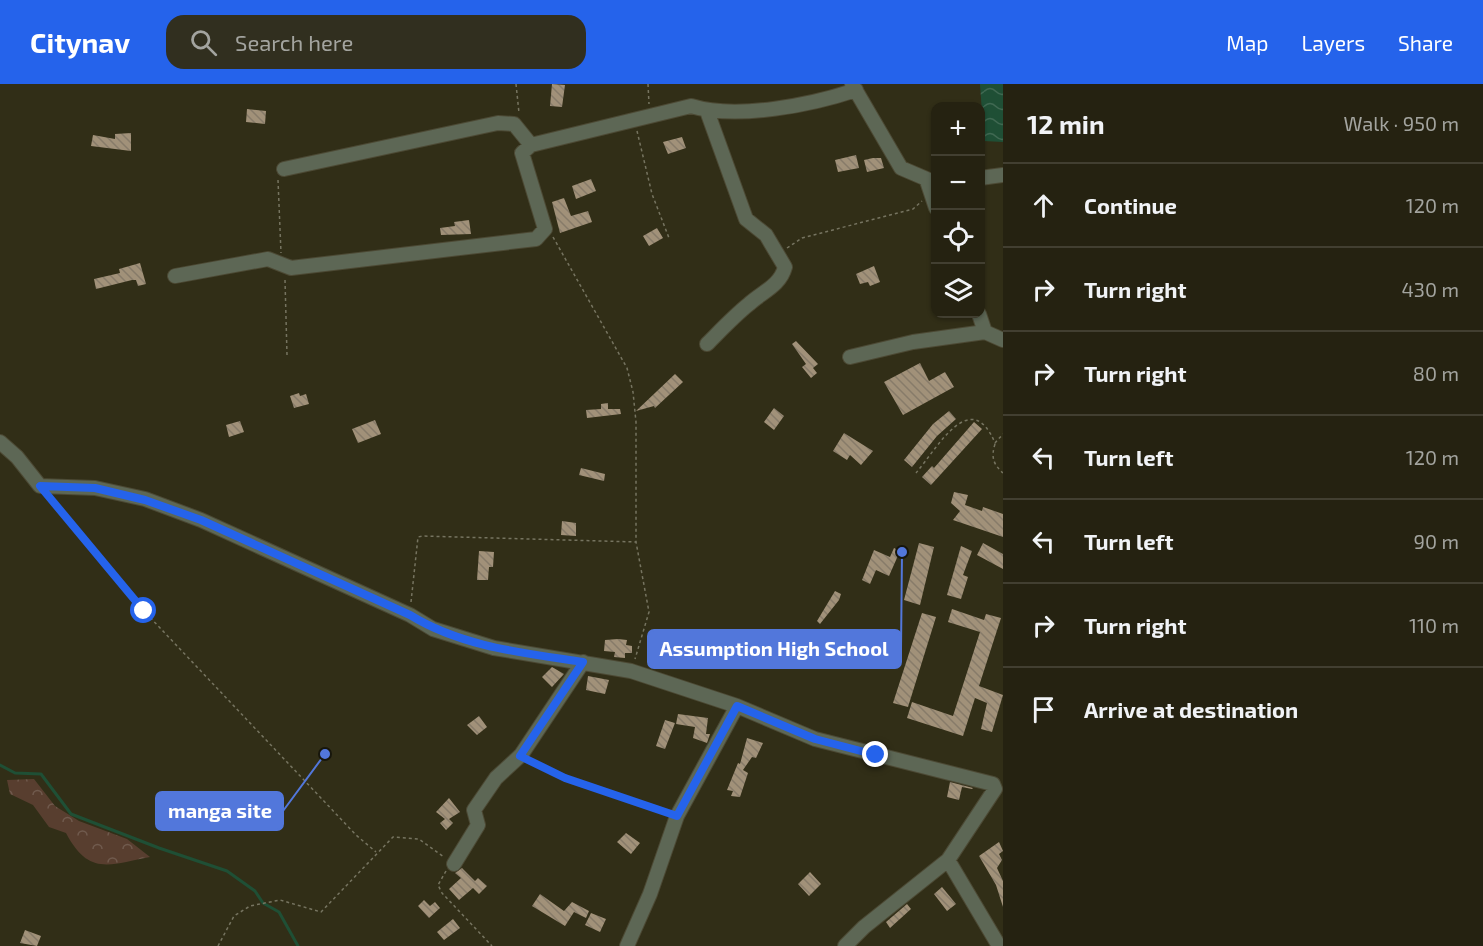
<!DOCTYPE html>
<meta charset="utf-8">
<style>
:root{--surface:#252211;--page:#312f1f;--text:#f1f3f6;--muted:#a3a49f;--line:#423f31;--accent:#2563eb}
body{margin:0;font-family:"Exo 2",sans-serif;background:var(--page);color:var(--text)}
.controls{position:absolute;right:18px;top:18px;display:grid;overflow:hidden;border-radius:12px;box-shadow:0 2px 4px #0004}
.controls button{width:54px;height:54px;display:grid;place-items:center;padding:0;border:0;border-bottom:2px solid var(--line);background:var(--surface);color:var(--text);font:30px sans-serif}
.stop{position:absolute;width:18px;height:18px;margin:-14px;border:4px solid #2563eb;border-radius:50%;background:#fff}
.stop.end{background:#2563eb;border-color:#fff;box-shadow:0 2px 6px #0008}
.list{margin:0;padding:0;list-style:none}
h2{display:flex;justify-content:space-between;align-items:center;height:78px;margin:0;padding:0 24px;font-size:26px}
h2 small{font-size:20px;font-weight:400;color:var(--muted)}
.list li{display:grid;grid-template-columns:39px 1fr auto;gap:18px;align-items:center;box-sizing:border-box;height:84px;padding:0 24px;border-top:2px solid var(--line)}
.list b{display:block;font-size:22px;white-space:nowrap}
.list em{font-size:20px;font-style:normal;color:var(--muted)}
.icon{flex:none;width:33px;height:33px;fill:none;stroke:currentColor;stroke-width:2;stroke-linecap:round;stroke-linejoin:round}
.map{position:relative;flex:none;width:1003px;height:862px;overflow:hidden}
header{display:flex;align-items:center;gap:36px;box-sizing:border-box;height:84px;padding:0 30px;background:var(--accent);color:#fff}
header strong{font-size:28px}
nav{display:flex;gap:33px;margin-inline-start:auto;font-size:21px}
.search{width:420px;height:54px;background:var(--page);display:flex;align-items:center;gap:15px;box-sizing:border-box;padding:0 21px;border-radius:18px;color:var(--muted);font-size:22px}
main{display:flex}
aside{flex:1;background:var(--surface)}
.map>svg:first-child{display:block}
.forest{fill:url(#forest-crowns)}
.water{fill:url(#water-waves)}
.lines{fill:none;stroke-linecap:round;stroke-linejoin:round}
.stream{stroke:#1f4f35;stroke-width:3}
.building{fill:url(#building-back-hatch)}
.minor-casing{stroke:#4c4934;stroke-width:16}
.path{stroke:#767460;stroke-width:1.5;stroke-dasharray:3 3;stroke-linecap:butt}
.minor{stroke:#5d6755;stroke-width:14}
.route{stroke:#2563eb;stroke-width:8}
.leader{fill:none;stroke:#5277db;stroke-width:2}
.callout-dot{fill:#5277db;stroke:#17160c;stroke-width:2}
.callout{fill:#5277db;stroke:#5277db;stroke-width:2}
.callout-label{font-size:20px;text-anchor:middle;font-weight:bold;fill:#fff}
</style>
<header>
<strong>Citynav</strong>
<div class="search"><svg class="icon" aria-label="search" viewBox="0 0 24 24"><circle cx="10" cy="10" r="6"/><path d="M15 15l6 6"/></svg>Search here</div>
<nav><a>Map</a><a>Layers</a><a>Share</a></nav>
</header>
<main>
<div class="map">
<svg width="1003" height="862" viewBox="0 0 1003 862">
<defs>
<pattern id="forest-crowns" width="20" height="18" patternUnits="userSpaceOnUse" patternTransform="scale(1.5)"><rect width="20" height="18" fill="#583e2f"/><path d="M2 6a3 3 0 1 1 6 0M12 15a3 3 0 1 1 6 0" fill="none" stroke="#705a4d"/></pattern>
<pattern id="water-waves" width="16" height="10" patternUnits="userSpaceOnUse" patternTransform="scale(1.5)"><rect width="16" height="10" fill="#1f4f35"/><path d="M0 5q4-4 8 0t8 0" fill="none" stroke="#406952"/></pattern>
<pattern id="building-back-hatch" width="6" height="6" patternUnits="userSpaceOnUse" patternTransform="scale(1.5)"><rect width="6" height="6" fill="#a19179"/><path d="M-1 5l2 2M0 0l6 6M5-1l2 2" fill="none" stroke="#877b69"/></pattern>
</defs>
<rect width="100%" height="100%" fill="#312e17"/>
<path class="forest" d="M34,695l21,27 24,15 48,18 23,18c-41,8 -61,19 -84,-24l-17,-6 -16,-22 -23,-11 -3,-14z"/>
<path class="water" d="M980,0h23v58l-19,-1z"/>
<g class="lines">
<path class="stream" d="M0,681l15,8 26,1 30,40 88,34 68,23 28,20 8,12 16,9 19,34"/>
</g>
<path class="building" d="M552,0l13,1 -3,22 -12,-1z
M247,25l19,2 -1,13 -19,-2z
M131,49v18l-40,-5 2,-11 22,4v-5z
M682,53l4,11 -18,6 -5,-12z
M856,71l3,13 -21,4 -3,-12z
M873,74h8l3,10 -17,4 -3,-12z
M591,95l5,12 -20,8 -4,-13z
M564,114l7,18 17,-5 4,11 -32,11 -8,-31z
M469,136l2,14 -30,1 -1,-7 15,-2 -1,-4z
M657,144l6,10 -14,8 -6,-10z
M140,179l6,21 -8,2 -2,-6h-4l-36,9 -2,-10 26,-6 -1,-4z
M874,182l6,16 -10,4 -2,-4 -8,2 -4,-10z
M796,257l22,23 -5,4 4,5 -6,5 -9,-11 4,-3 -14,-20z
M920,279l9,18 16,-9 9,15 -51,28 -19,-33z
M675,290l8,8 -28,26 -1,-2 -18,5z
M299,309l1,3 6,-2 3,10 -15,4 -4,-12z
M608,319v6h12l1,5 -34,4 -1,-8 15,-1v-5z
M774,324l10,8 -10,14 -10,-8z
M949,327l7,8 -19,17 -25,31 -8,-7 29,-36z
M375,336l6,14 -23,9 -6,-14z
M240,337l4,11 -15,5 -3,-12z
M974,338l8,7 -51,56 -9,-8 10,-11 2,2z
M844,349l29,18 -12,14 -11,-10 -3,5 -14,-9z
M581,384l24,6 -1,7 -25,-6z
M954,408l14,3 -3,10 17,6 1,-4 20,7v23l-50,-17 7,-9 -9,-8z
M562,437l14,2v13l-15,-1z
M919,459l15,4 -14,58 -16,-5z
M983,459l20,11v15l-26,-14z
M961,462l11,5 -9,24 5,2 -7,22 -14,-4z
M894,464l6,3 -11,25 -13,-6 -6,14 -8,-4 12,-30 16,7z
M479,467l15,1 -1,15h-4l-1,13h-11z
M835,507l6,3 -2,6 -19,24 -3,-3z
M952,525l32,11 2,-6 15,4 -22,68 24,9 -11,37 -11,-3 6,-26 -12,-5 -12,38 -56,-18 5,-16 41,14 27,-84 -32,-10z
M922,529l14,4 -28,90 -15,-4z
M618,555l9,1 -1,5 6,1v7h-7v5l-11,-1 1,-5 -11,-1 1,-11z
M552,583l12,7 -12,13 -10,-10z
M588,592l21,4 -4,14 -19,-4z
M678,630l30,4 -2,16h4l-3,9 -14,-5 2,-11 -19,-3z
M479,632l8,11 -10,8 -10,-10z
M665,636l10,3 -10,26 -9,-3z
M747,654l16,5 -7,15 -4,-1 -9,13 5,3 -8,24 -9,-1 2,-5 -6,-1 11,-27 2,1z
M950,698l23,6 -1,1 -10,-2 -3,13 -12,-3z
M449,714l11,14 -11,7 4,4 -7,7 -6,-7 5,-4 -9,-7z
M626,749l14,10 -9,11 -14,-12z
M999,758l4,9 -4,3 3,6 -5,8 6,13v26l-7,-22 -17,-29z
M462,784l13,13 3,-3 9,8 -8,8 -6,-6 -14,12 -10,-11 12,-11 -6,-5z
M810,788l11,12 -12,12 -11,-12z
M942,803l14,17 -9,7 -13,-17z
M540,810l24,17 8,-9 17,9 -3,7 -12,-6 -9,14 -33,-20z
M424,816l6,6 5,-4 5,6 -11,10 -11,-12z
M907,820l4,5 -21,19 -4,-6z
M591,829l15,6 -6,13 -15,-7z
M453,835l7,9 -16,12 -7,-8z
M25,846l16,6 -4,10 -17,-3z"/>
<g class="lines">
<defs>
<path id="minor" d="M852,0l49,84 35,15
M284,85l214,-46 16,1 17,21
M980,94l23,-3
M927,97l9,27
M175,192l93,-17 23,9 245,-29 9,-10 -23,-76 9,-8 160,-39c46,14 120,-1 165,-16
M979,230l6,18 18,8
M707,260c14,-14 27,-28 42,-40 13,-12 31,-18 36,-37l-19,-32 -20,-16 -39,-108
M850,273l63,-15 72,-10
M0,358l17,15 23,29 55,2 50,11 56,21 209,95 23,14 61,19 137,23 106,35 78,33 178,45 2,5 -47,71 -84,67 -19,19
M948,776l51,86
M454,780l24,-39 -4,-15 22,-32 25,-23 62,-93
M627,862l23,-52 27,-78 60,-110"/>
</defs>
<use href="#minor" class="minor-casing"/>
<path class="path" d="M516,0l3,29
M648,0l1,20
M637,47l15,63 17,44
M278,96l3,73
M553,153l74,131 6,24 3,30v120l13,70 -14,47
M787,164l15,-10 111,-29 9,-8
M285,196l2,75
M995,360c-4,13 -2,20 8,29
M916,389c22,-26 55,-87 79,-30l8,-9
M50,414l94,113 212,224 20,17
M411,518l7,-65 5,-1 213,6
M530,676l35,18 100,34
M446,787l-8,14 4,8 50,53
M218,862l16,-30 16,-10 30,-6 41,12 72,-75 26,2 25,18"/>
<use href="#minor" class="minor"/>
</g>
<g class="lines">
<path class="route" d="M144,527l-104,-125 55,2 50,12 56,20 209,95c52,32 114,38 173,47l-63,94 45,22 112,38 60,-110 78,33 61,16"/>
</g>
<path class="leader" d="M902 468L901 565M325 670L283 727"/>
<g class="callout-dot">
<circle cx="902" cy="468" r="6"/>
<circle cx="325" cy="670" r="6"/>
</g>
<g class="callout">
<rect x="648" y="546" width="253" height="38" rx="6"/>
<rect x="156" y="708" width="127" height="38" rx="6"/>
</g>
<g class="callout-label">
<text x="774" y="572">Assumption High School</text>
<text x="220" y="734">manga site</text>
</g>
</svg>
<div class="controls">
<button>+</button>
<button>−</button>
<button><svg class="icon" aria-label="locate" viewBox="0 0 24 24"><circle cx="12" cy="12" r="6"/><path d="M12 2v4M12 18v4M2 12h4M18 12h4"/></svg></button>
<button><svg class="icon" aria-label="layers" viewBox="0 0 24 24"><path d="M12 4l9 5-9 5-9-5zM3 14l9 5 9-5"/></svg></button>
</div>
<div class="stop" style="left:144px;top:527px"></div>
<div class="stop end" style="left:876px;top:671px"></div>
</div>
<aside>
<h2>12 min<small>Walk · 950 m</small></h2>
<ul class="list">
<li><svg class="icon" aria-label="ahead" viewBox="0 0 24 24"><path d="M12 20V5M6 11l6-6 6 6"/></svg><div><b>Continue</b></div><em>120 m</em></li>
<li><svg class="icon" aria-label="right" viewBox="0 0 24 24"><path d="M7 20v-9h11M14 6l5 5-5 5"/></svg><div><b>Turn right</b></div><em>430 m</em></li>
<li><svg class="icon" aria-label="right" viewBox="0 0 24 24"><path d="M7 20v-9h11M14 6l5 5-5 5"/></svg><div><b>Turn right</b></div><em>80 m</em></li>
<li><svg class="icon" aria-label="left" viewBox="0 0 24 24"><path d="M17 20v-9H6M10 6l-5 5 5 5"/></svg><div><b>Turn left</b></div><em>120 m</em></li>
<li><svg class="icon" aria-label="left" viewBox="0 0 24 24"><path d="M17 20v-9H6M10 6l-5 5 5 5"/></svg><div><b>Turn left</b></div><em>90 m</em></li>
<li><svg class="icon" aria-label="right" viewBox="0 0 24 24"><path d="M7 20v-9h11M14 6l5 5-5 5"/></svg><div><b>Turn right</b></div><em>110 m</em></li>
<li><svg class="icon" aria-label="arrive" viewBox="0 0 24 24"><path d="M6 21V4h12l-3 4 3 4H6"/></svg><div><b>Arrive at destination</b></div></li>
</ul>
</aside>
</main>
